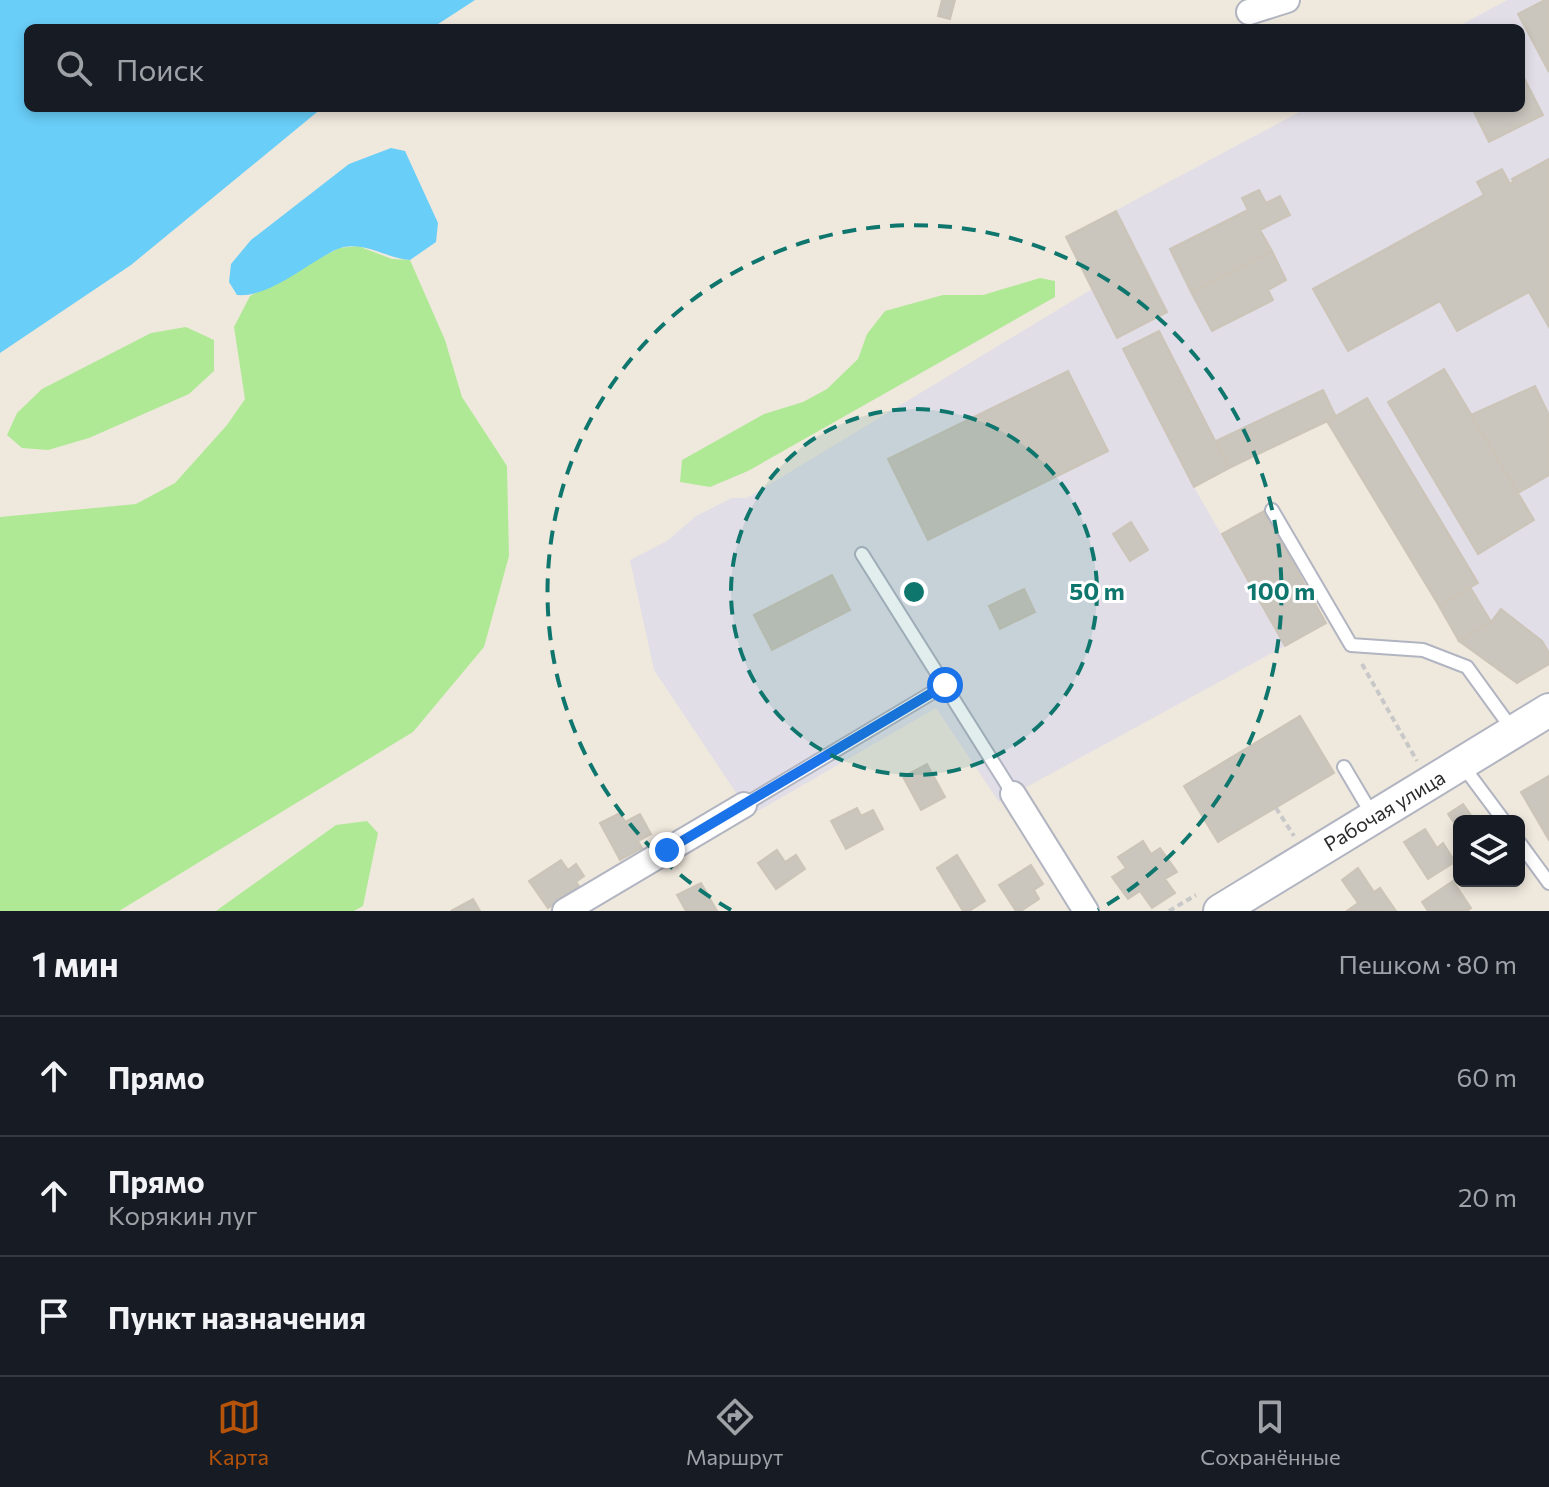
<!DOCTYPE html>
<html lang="ru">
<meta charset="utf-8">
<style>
:root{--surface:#171b24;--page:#242831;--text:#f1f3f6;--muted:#9ea1a6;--line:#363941;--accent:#b45309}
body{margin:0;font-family:Commissioner,sans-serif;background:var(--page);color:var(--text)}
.controls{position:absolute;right:24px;bottom:24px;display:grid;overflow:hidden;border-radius:12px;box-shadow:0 4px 12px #0003}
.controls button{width:72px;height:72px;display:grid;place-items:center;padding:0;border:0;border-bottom:2px solid var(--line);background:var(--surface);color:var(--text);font:40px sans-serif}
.stop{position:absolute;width:24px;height:24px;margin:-18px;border:6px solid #1a73e8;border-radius:50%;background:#fff}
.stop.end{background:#1a73e8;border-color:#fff;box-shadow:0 2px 8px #0008}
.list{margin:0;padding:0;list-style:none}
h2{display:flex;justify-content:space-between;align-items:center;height:104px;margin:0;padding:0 32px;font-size:34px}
h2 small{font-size:26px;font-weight:400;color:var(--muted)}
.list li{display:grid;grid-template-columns:52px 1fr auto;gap:24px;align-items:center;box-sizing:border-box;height:120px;padding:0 32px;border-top:2px solid var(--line)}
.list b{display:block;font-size:30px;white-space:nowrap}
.list p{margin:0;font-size:26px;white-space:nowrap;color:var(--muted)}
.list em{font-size:26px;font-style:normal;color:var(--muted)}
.icon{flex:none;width:44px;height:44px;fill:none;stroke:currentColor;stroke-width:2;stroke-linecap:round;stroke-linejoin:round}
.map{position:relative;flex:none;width:1549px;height:911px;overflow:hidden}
.search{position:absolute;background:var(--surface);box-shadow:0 4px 12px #0003;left:24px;right:24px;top:24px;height:88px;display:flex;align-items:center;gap:20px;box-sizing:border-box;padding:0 28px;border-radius:12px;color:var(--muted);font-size:30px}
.sheet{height:464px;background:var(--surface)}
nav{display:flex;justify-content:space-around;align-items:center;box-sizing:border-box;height:112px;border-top:2px solid var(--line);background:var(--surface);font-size:22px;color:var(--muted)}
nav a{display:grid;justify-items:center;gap:4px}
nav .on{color:var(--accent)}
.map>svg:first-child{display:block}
.industrial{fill:#e1dee7}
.green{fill:#b0e996}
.water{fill:#69cef8}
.building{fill:#cac5bd;stroke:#cbc4b7;stroke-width:2}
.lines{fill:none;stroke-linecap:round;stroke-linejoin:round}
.lane-casing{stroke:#b1b4c1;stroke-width:16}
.street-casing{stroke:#b1b4c1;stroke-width:28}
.secondary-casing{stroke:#b1b4c1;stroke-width:36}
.path{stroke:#c8c8c8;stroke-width:4;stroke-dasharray:6 4;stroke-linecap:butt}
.lane{stroke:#fff;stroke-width:12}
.street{stroke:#fff;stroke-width:24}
.secondary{stroke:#fff;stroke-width:32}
.route{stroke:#1a73e8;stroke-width:10}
.ring{fill:none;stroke:#0f766e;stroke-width:4;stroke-dasharray:14 10}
.labels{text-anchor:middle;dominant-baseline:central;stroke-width:6;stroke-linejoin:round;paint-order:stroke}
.street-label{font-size:20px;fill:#2c2c2c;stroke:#fff}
.centre{fill:#0f766e;stroke:#fff;stroke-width:4}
.ring-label{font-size:24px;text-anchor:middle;font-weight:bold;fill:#0f766e;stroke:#fff;stroke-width:6;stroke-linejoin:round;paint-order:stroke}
</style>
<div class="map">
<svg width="1549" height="911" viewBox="0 0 1549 911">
<rect width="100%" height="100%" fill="#efe8dd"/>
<path class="industrial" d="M1507,0h42v664l-32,19 -58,-42 -132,-220 -133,66 91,159 -286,156 -63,-94 -185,107 -97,-145 -24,-110 37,-19 29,-25 36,-18h15l345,-209 -26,-52 241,-129h214v-80h-66z"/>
<path class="green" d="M358,246l34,13 18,1 35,80 17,57 45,69 2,90 -25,91 -71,85 -294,179h-119v-394l136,-13 39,-21 52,-58 18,-26 -11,-72 16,-31 89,-48z
M1040,278l15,3v16l-307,174 -38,16 -30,-5 2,-22 82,-46 39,-12 24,-13 31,-30 9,-25 18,-23 58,-16h40z
M186,327l28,13v31l-25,23 -100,44 -41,12 -26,-2 -15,-13 10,-22 25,-24 109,-56z
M367,821l11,12 -15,73 -9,5h-138l120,-86z"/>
<path class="water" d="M0,0h475l-43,28h-404v80h294l-191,157 -131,88z
M391,148l14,3 33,72 -2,19 -26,18c-24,-2 -42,-17 -66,-13 -10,2 -19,9 -28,14 -23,14 -52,36 -79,34l-8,-13 2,-18 20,-24 98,-76z"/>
<path class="building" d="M942,0h13l-5,19 -12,-3z
M1545,0h4v72l-31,-58z
M1521,72l22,43 -54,27 -17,-34h49z
M1549,159v168l-20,-35 -72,39 -17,-30 -92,50 -35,-62 171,-94 -7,-13 25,-13 8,15 3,-2 -1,-3z
M1259,190l7,13 14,-7 10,19 -30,15 12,21 -81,41 -21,-43 78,-39 -6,-12z
M1116,211l51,101 -50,26 -51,-101z
M1272,251l14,29 -18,10 5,10 -61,31 -21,-39z
M1159,331l70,137 -35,19 -71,-138z
M1444,369l90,151 -56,34 -90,-152z
M1068,371l40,80 -180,89 -40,-81z
M1535,386l14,29v60l-31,18 -47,-78z
M1323,390l13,27 -107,51 -13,-27z
M1367,398l111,185 -39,23 -112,-185z
M1264,511l62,112 -41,23 -63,-112z
M1131,522l17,28 -18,11 -17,-27z
M832,575l18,35 -78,40 -18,-35z
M1470,587l21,35 -32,19 -20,-35z
M1024,589l11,23 -35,17 -11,-23z
M1501,609l41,32 7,12v11l-32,19 -58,-42 32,-19z
M1300,716l34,57 -116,69 -34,-56z
M927,764l18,33 -24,13 -18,-33z
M1549,776v64l-28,-48z
M1463,804l12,17h-16v9l-11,-16z
M857,808l4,8 12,-6 10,19 -37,20 -15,-28z
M620,813l5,9 15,-8 11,20 -13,7 4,7 -22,12 -20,-37z
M1425,829l12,19 6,-5 12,19 -27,17 -24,-37z
M1143,841l8,13 9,-6 17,24 -12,7 10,14 -23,15 -12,-17 -12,8 -16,-22 14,-9 -8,-11z
M777,850l8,12 11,-7 9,14 -29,20 -18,-26z
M957,855l28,46 -16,10h-6l-26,-43z
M561,860l7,10 8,-6 8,12 -8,6 3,4 -31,22 -19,-27z
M1031,865l12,19 -9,6 5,9 -18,12h-5l-17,-26z
M1358,868l16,24 6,-4 16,23h-49l11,-8 -16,-23z
M1453,881l18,27 -4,3h-39l-6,-9z
M701,883l16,28h-31l-9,-16z
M473,899l7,12h-29z"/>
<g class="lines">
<defs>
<path id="lane" d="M1272,510l79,135 72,5 44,17 45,62
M862,554l151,240
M1463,766l41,55
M1344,767l29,49
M744,805l201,-120
M1519,842l30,41"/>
<path id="street" d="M1249,12l38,-12
M1013,794l73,117
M565,911l179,-106"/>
<path id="secondary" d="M1220,911l329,-201"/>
</defs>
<use href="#lane" class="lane-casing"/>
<use href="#street" class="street-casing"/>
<use href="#secondary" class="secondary-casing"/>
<path class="path" d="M1362,664l55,97
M1276,808l18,28
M1169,911l27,-16"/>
<use href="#lane" class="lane"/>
<use href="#street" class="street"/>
<use href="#secondary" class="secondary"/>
</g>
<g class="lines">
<path class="route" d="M667,850l278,-165"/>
</g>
<circle cx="914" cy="592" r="183" fill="#0f766e" fill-opacity=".12"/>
<g class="ring">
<circle cx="914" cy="592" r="183"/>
<path d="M731 910A367 367 0 1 1 1098 910"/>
</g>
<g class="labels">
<g class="street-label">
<text transform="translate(1384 810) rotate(-31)">Рабочая улица</text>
</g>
</g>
<circle cx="914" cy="592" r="12" class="centre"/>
<g class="ring-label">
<text x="1097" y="600">50 m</text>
<text x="1281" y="600">100 m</text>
</g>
</svg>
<div class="controls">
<button><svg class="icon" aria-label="layers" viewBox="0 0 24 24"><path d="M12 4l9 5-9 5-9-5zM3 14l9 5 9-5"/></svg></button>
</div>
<div class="stop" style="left:945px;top:685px"></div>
<div class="stop end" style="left:667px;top:850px"></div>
<div class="search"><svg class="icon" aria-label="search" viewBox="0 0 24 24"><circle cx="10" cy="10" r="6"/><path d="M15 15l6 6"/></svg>Поиск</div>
</div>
<section class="sheet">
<h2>1 мин<small>Пешком · 80 m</small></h2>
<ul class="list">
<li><svg class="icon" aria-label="ahead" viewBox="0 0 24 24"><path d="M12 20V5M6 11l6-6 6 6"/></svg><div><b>Прямо</b></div><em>60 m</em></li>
<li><svg class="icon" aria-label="ahead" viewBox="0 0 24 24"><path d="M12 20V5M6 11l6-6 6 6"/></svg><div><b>Прямо</b><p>Корякин луг</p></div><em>20 m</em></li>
<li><svg class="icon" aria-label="arrive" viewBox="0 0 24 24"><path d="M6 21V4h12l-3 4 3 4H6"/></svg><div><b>Пункт назначения</b></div></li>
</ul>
</section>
<nav>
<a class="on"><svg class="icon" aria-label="map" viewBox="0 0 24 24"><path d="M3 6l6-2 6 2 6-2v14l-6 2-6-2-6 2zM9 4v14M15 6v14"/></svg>Карта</a>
<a><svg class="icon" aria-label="directions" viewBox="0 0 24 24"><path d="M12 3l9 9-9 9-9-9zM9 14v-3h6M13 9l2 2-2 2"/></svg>Маршрут</a>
<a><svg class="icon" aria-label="saved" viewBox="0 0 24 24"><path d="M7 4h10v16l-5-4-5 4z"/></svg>Сохранённые</a>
</nav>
